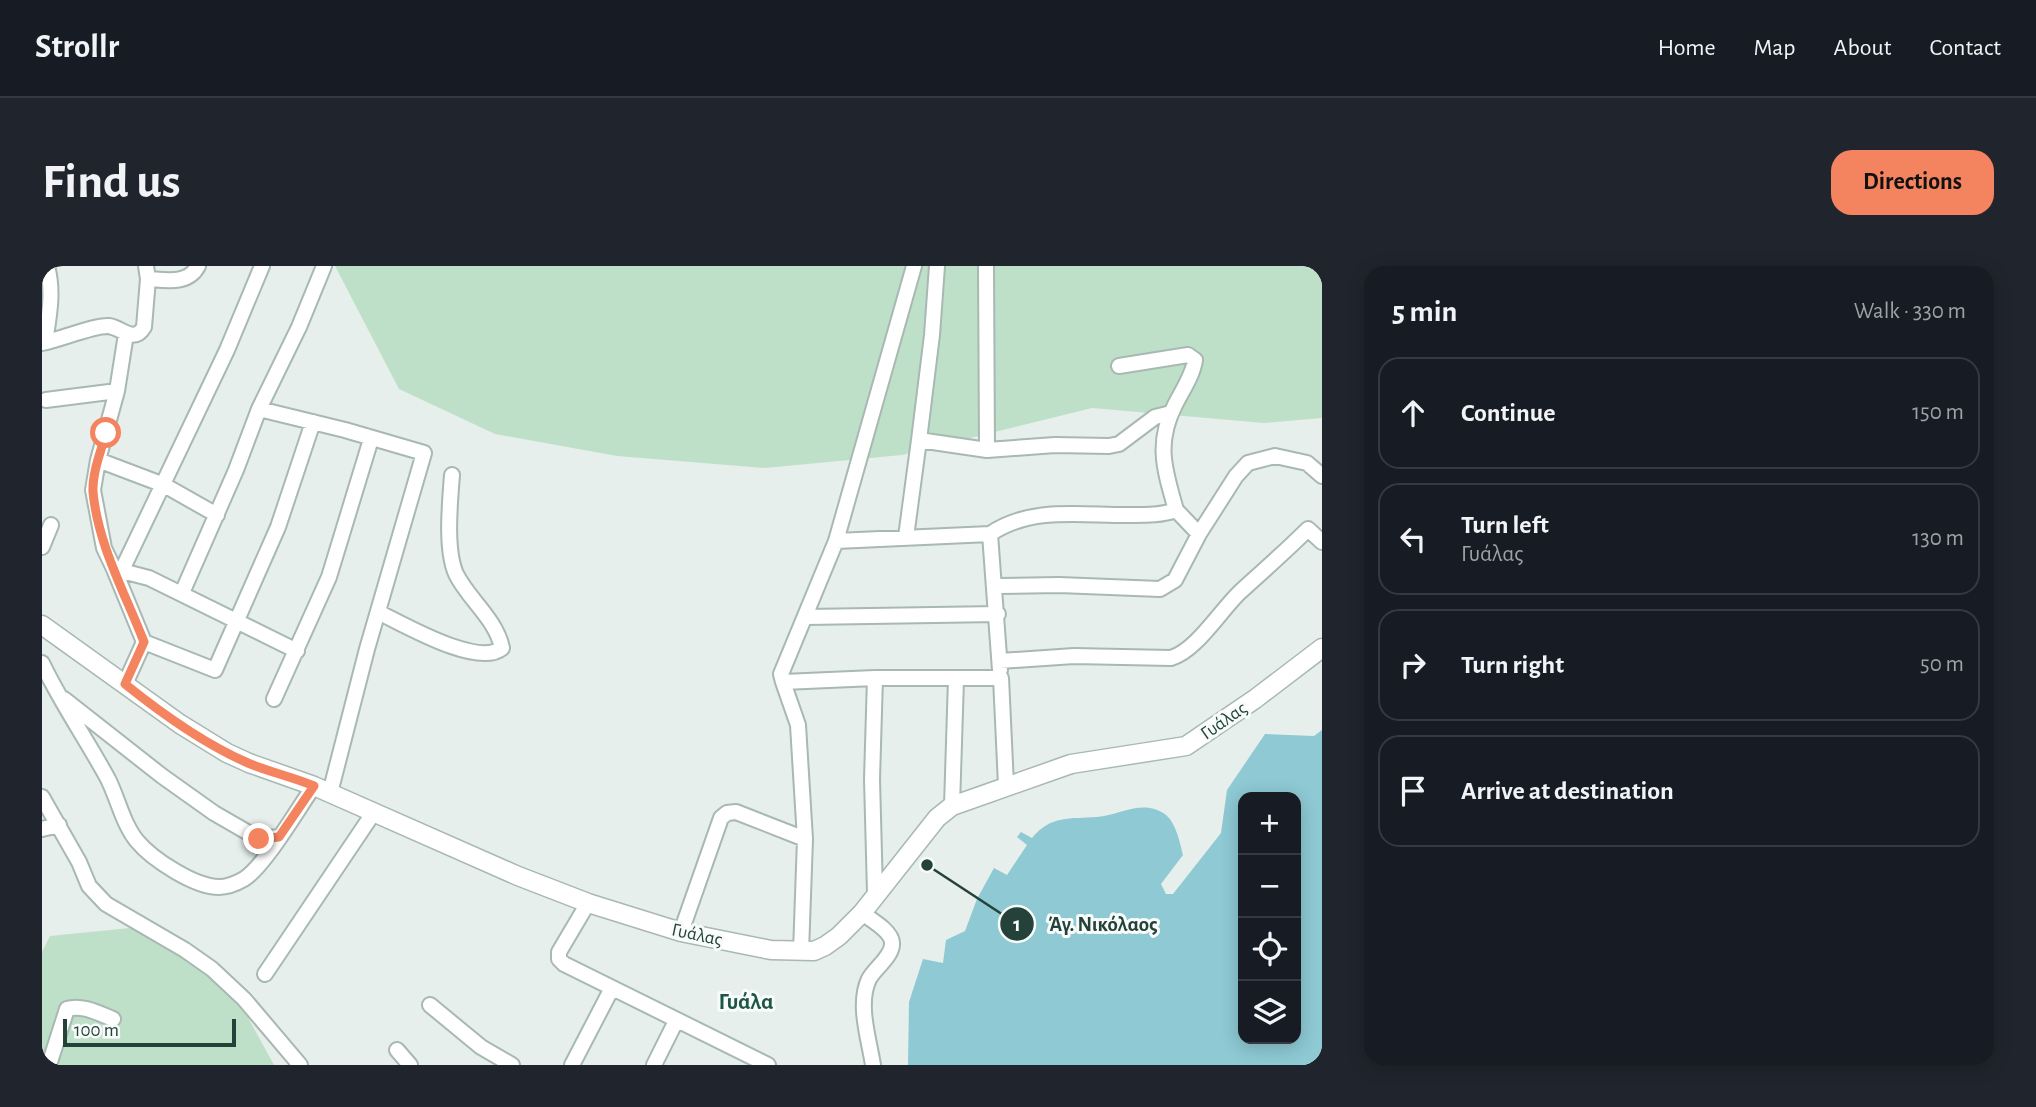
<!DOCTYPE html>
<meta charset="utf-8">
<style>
:root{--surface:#171b24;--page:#20242c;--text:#f1f3f6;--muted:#9ea1a6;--line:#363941;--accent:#f4845f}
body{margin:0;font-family:"Alegreya Sans",sans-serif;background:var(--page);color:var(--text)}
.controls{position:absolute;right:21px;bottom:21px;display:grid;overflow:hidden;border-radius:14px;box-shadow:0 4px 18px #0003}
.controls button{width:63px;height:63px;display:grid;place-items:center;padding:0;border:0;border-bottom:2px solid var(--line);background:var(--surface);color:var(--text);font:35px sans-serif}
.scale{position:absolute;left:21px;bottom:18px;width:173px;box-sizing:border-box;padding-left:7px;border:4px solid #24423a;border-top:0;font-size:19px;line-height:24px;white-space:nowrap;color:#24423a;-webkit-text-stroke:5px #f7fbf9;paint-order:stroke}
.stop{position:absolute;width:21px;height:21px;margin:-16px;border:5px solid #f4845f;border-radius:50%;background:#fff}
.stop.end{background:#f4845f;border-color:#fff;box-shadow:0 2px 7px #0008}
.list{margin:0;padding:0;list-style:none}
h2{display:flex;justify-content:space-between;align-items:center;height:91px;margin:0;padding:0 28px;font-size:30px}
h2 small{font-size:23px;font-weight:400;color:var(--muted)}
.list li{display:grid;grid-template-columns:46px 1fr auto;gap:21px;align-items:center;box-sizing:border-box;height:112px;margin:0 14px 14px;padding:0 14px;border:2px solid var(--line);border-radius:21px}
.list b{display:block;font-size:26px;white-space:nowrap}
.list p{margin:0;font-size:23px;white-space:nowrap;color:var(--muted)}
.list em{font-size:23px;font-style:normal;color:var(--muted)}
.icon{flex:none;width:38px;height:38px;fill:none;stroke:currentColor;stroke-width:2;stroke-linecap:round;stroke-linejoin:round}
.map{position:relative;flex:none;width:1280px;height:799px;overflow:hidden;border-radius:21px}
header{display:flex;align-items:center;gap:42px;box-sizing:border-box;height:98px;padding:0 35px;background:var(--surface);border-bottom:2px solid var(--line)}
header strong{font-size:33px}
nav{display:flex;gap:38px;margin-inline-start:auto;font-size:24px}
.intro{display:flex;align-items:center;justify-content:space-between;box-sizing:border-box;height:168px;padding:0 42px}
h1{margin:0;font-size:49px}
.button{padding:18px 32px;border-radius:21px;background:var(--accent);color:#111;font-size:24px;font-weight:700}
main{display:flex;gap:42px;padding:0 42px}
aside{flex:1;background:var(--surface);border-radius:21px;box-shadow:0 4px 18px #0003}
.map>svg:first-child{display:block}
.green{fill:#bfe0c8}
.water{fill:#8ec9d4;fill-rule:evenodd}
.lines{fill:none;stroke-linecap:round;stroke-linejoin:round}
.minor-casing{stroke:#a8b8b2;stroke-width:18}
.tertiary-casing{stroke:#a8b8b2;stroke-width:21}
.minor{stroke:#fff;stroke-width:14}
.tertiary{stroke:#fff;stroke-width:18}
.route{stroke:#f4845f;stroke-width:9}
.labels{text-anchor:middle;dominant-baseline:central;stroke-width:6;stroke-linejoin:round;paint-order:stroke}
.street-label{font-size:19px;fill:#24423a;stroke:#f7fbf9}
.quarter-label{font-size:23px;font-weight:bold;fill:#1f5548;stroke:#f7fbf9}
.leader{fill:none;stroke:#24423a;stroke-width:2.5}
.callout-dot{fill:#24423a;stroke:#f7fbf9;stroke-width:2.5}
.mark-label{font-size:21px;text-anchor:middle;font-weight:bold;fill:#fff}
.callout-label{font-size:21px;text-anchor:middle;font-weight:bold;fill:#24423a;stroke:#f7fbf9;stroke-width:6;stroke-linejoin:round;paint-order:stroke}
</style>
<header>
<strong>Strollr</strong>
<nav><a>Home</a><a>Map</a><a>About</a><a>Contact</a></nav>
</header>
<div class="intro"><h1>Find us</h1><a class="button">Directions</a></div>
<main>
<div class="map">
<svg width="1280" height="799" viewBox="0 0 1280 799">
<rect width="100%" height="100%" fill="#e6efeb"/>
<path class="green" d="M293,0h987v152l-58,5 -172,-15 -190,47 -137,13 -148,-12 -122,-22 -96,-45z
M98,661l94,65 40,73h-232v-113l8,-16z"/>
<path class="water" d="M1280,464v335h-414l1,-63 14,-43 20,4 3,-23 19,-9 12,-32 17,-31 13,7 20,-30 -10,-8 4,-5 11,6c19,-23 38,-19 65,-21 23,-2 47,-19 69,-2 10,8 14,28 17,40l-22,29 5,10h7l48,-61 6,-43 38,-56 49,2zM1201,531h53v242h-53z"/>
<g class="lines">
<defs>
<path id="minor" d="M872,0l-78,275 -55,133 2,8 92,-4h126l5,107
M895,0l-5,69 -13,105 68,10 68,-5 54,1 10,-2 36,-27 16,-4
M944,0l1,184
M106,13c18,1 40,6 50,-13
M84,68l-9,57 -19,69 -5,30 11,58 10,21 35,9 148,73
M3,76c4,-26 9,-50 2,-76
M0,77c17,-3 52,-18 67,-17 13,2 25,18 35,1l4,-48 -2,-13
M1077,100l69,-11 7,5c-2,15 -13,31 -20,45 -20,39 -10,66 1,105
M4,134l71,-9
M217,143l86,21 79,23 -57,196 -37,144
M56,194l66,25 53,30
M948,268c43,-29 94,-18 143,-19 14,0 29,0 43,-5l23,24
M864,271l13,-97
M794,275l154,-7 10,136
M0,281l9,-22
M72,303l30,73 -19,42
M80,304l105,-220 35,-84
M954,320l63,-1 101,4 15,-9 24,-46 37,-58 12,-13 27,-7 32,7 15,13
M140,327l54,-123 23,-61 40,-82 25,-61
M336,346c25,12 100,56 124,36 -6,-29 -33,-48 -46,-74 -11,-25 -6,-72 -4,-99
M764,351l192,-3
M102,376l71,28 63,-143 35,-105
M958,395l74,-5 97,2c25,-7 49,-47 69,-66 23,-21 46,-41 68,-63l14,13
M0,397c19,40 45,77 66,116 10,20 15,45 29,62 16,19 58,46 82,46 9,0 18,-4 25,-8 20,-12 55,-72 70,-93
M741,416l15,43 7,114 -4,113
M22,433l98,77 52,37 45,26 20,-2
M232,433l55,-122 42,-138
M0,531l37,65 10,24 17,18 79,46 27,19 32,30 56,66
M910,540l4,-127
M0,563l17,-4
M833,627l-3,-114 3,-101
M546,637l-29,49v7l5,5 204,101
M820,647c8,6 30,18 30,30 1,13 -17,25 -23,36 -12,25 0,60 4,86
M639,666l40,-114 6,-5 9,-1 69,27
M223,708l109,-162
M388,739l51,42 31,18
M355,784l13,15
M7,799l18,-56c15,-5 33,5 46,10
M530,799l40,-77
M612,799l22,-44"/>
<path id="tertiary" d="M0,359l138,99 47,29 22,10 65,23 204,90 70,27 93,29 90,18 43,1 11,-5 14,-10 23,-23 75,-95 15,-12 119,-42 115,-18 69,-47 67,-51"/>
</defs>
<use href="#minor" class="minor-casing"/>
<use href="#tertiary" class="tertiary-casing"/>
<use href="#minor" class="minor"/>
<use href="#tertiary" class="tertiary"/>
</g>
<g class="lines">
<path class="route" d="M64,167c-5,18 -14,40 -13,59 5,53 32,101 51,150l-19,42c36,29 79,60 123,79 21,9 45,14 66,23l-35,51 -20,2"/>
</g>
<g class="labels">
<g class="street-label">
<text transform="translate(1182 455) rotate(-35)">Γυάλας</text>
<text transform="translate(655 669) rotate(12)">Γυάλας</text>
</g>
<g class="quarter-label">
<text x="704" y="736">Γυάλα</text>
</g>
</g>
<path class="leader" d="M885 599L975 658"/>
<g class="callout-dot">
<circle cx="885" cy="599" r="7"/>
<circle cx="975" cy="658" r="18"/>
</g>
<g class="mark-label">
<text x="975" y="665">1</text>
</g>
<g class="callout-label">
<text x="1061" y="665">Άγ. Νικόλαος</text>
</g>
</svg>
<div class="controls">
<button>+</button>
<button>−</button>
<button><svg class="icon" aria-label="locate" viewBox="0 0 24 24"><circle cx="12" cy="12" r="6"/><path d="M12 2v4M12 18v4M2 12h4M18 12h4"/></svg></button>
<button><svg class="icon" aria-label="layers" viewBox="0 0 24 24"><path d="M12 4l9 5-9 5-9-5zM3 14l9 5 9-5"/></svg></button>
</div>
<div class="scale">100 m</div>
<div class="stop" style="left:64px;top:167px"></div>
<div class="stop end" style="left:217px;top:573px"></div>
</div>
<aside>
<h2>5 min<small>Walk · 330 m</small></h2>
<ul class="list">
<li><svg class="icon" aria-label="ahead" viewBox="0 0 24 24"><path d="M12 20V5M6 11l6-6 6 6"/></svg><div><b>Continue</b></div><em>150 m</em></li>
<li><svg class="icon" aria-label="left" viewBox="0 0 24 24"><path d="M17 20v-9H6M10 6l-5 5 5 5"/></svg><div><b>Turn left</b><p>Γυάλας</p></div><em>130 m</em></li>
<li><svg class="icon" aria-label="right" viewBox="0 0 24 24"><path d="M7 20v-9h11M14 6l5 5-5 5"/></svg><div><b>Turn right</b></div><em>50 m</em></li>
<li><svg class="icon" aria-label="arrive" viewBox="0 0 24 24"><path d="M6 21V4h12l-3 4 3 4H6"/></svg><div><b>Arrive at destination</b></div></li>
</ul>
</aside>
</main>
